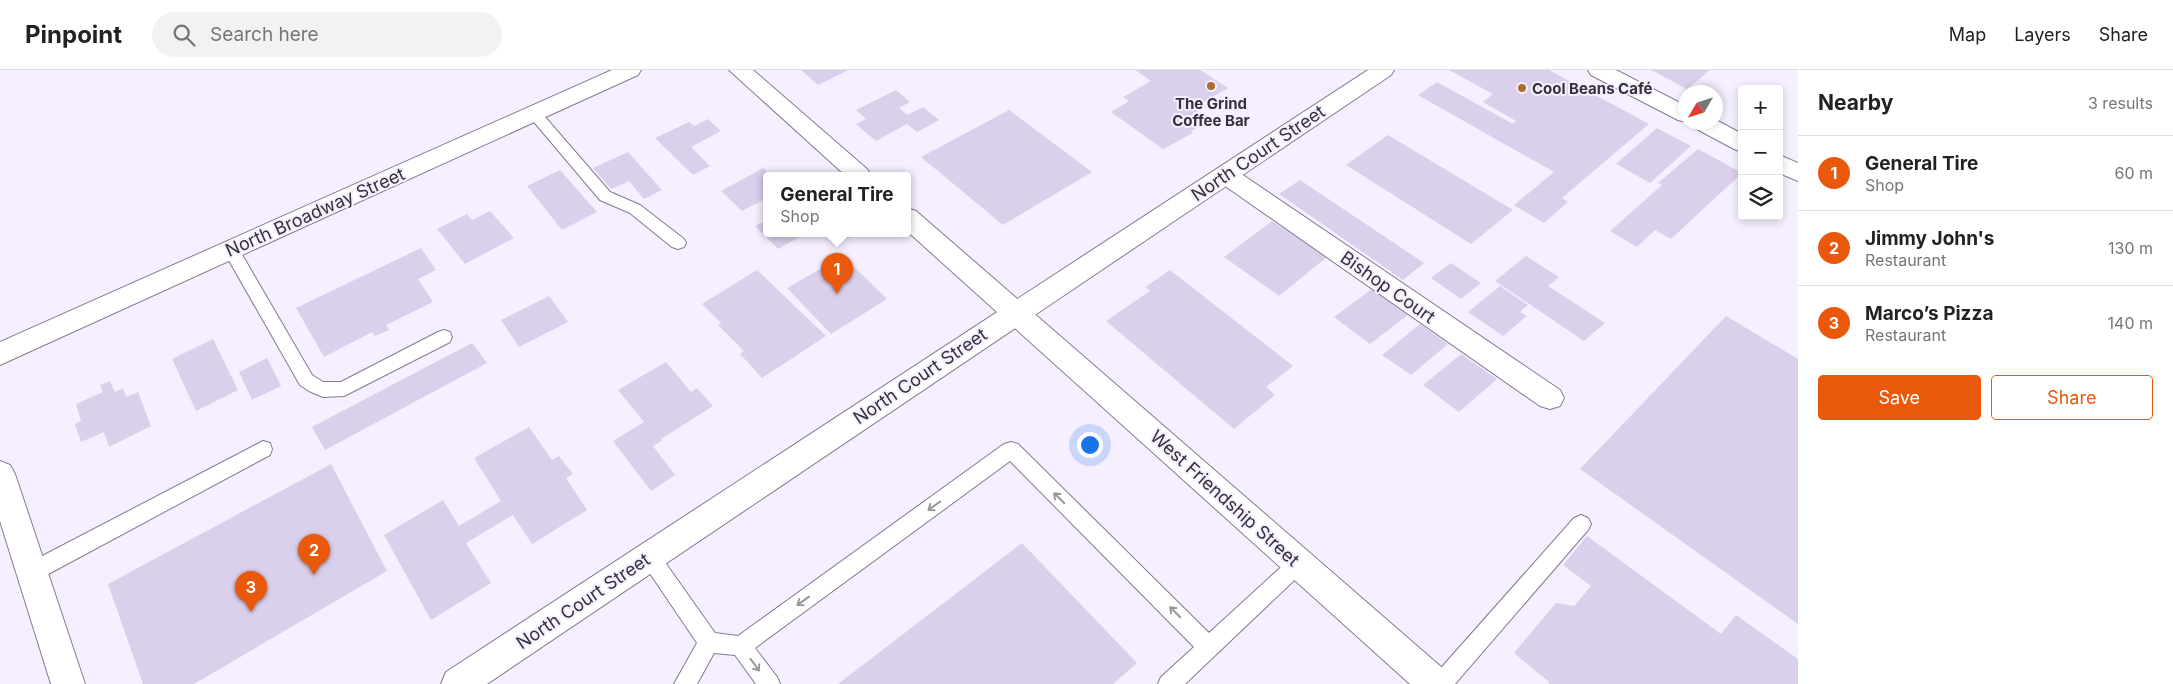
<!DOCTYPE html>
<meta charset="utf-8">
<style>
:root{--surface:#fff;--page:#f2f2f2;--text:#222;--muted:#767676;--line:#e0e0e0;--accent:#ea580c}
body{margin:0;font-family:Inter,sans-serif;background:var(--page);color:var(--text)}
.controls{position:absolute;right:15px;top:15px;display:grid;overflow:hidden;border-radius:5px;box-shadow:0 2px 8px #0003}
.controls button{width:45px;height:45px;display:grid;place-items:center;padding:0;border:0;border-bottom:1px solid var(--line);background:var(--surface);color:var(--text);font:25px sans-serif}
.compass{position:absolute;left:1678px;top:15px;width:45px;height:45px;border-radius:50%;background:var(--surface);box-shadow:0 2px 8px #0003;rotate:231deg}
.you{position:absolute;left:1089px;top:374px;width:18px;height:18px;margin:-12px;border:4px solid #fff;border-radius:50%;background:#1a73e8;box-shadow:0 0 0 8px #1a73e833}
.badge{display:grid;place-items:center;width:32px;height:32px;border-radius:50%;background:var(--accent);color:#fff;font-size:16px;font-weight:700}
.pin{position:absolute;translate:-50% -41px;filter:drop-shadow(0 1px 2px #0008)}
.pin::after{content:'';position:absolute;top:26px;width:18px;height:15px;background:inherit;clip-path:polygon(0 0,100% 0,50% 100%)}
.popup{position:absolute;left:763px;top:102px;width:148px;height:65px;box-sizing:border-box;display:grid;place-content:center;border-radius:5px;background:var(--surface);filter:drop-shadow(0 1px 4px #0005);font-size:16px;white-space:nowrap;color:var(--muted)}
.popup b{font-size:19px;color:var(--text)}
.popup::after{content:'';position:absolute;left:50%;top:100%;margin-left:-10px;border:10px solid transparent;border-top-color:var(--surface)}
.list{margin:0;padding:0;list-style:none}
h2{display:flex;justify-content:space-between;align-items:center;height:65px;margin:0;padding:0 20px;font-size:21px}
h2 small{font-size:16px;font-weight:400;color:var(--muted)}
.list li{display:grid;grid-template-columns:32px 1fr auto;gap:15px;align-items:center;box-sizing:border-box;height:75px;padding:0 20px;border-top:1px solid var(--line)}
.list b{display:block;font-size:19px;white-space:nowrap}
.list p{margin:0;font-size:16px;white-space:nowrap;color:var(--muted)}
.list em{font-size:16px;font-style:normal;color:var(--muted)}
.actions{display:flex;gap:10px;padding:15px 20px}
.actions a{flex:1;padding:11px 0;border:1px solid var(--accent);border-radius:5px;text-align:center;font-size:18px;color:var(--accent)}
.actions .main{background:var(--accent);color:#fff}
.icon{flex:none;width:28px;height:28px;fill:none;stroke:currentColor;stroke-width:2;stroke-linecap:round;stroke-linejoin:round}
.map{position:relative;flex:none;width:1798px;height:614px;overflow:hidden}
header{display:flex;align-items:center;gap:30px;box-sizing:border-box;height:70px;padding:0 25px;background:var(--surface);border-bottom:1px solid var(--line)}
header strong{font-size:24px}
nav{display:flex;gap:28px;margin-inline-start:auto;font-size:18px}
.search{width:350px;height:45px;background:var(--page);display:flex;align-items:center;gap:12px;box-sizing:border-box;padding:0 18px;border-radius:28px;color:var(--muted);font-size:19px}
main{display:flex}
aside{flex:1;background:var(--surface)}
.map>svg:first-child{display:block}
.building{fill:#dbd0eb}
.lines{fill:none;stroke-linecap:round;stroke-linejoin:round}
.lane-casing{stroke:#847a92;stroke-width:2}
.street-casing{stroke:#847a92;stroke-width:2}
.primary-casing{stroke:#847a92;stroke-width:2}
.highway-casing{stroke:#847a92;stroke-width:2}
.lane{fill:#fff;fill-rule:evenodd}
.street{fill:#fff;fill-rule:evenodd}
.primary{fill:#fff;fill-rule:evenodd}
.highway{fill:#fff;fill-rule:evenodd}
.oneway{stroke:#9a989d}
.poi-dot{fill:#a86d2f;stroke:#f5efff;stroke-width:2}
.labels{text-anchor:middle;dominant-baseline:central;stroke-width:4;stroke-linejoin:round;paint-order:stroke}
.far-poi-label{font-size:15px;font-weight:bold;fill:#35313b;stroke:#f5efff;text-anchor:start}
.street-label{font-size:18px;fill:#35313b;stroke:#f5efff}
</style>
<header>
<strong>Pinpoint</strong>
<div class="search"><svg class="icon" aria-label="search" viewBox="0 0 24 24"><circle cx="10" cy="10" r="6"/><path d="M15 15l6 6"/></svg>Search here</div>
<nav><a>Map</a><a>Layers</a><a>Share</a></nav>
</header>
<main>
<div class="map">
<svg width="1798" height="614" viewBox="0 0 1798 614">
<rect width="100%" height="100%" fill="#f5efff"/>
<path class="building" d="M801,0h48l-31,15z
M1135,0h65l28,18 -35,20 17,12 -19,11 2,2 -30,16 -52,-37 18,-11 -6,-4 28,-16z
M1449,0h100l100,54 -87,74 6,4 -24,21 -30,-18 40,-33 -136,-77 19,-13 76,42 3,-3 -33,-19 10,-8z
M1651,0h59l-23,19z
M896,20l14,12 -11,6 8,7 16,-8 16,13 -22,12 -10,-8 -31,17 -20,-17 10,-5 -10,-9z
M1009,40l83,62 -89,53 -82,-68z
M708,49l13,12 -30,16 19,19 -17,9 -38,-37 34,-16 5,4z
M1657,58l34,18 -41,37 -34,-19z
M1388,65l125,75 -42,34 -125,-79z
M1698,79l44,24 -71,66 -16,-9 -18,17 -27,-16 52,-46 -4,-2z
M628,82l34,38 -18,9 -15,-18 -18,8 -18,-21z
M763,98l8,7h-4v23l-25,13 -21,-20z
M560,100l37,42 -35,18 -35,-44z
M1300,110l124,83 -21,17 -124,-86z
M490,141l24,27 -49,26 -28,-35 30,-15 5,6z
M767,150v13h40l-29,16 -23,-23z
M1272,151l55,36 -48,39 -55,-39z
M421,178l15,22 -18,9 15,23 -47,23 3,5 -14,6 -3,-4 -48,25 -28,-49z
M843,186l44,43 -56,35 -44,-46z
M1526,186l33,21 -11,9 57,37 -21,18 -89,-60z
M1451,193l30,20 -20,16 -30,-21z
M757,200l69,66 -64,42 -22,-24 4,-3 -26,-26 3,-2 -19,-19z
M1170,200l123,96 -27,21 9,8 -41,34 -128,-108 44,-30 -5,-4z
M1500,216l28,19 -8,7 7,4 -24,20 -35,-24z
M1372,219l36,26 -38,29 -36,-27z
M549,226l19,26 -49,25 -18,-27z
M1726,246l72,43v265l-218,-155z
M1420,254l28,20 -37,31 -29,-20z
M213,269l25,51 -42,21 -24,-52z
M472,273l15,20 -162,87 -13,-23z
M1461,284l36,25 -38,33 -36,-27z
M267,288l14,28 -29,14 -13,-28z
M666,292l25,30 6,-4 16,18 -52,33 2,1 -10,6 22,29 -24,16 -38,-50 31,-19 -26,-32z
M110,311l5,11 8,-4 3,9 12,-5 13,34 -42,21 -5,-15 -23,10 -6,-18 6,-3 -5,-17 27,-12 -3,-7z
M529,357l23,33 7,-4 14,18 -7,4 21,32 -55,34 -19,-29 -47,28 25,40 -60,37 -47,-85 59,-35 16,26 42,-25 -27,-43z
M331,394l56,107 -193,113h-51l-35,-100z
M1587,466l134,98 15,-19 62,44v25h-249l-1,-3 -34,-28 42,-50 18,3 17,-20 -28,-21z
M1022,473l115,120 -24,21h-275z"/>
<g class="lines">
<defs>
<path id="lane" d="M534,38l5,2 71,82 30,13 44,34 2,4 -2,4 -6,2 -6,-2 -42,-34 -30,-13 -71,-84 -2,-3 2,-3z
M231,174l6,2 75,129 11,7h18l97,-50 6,-2 6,2 2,5 -2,5 -106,54 -21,1 -14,-6 -9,-6 -77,-135 2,-4z
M263,371l7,2 2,6 -2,6 -231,124 -7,2 -7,-2 -3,-7 3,-7z
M1011,372l7,2 191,189 83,-76 7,-3 7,3 3,6 -3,6 -121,115h-27l3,-7 33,-30 -184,-186 -255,187 22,29 3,7h-24l-21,-29 -21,-2 -17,31h-23l23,-41 -54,-80 -3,-6 3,-6 7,-3 7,3 58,82 23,3 266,-192z
M1581,445l7,3 3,6 -3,6 -133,154h-25l3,-7 141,-159z"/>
<path id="street" d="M612,0h29l-3,5 -638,290v-23z
M729,0h24l114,99 4,6h-26z
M1226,97l8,2 326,221 4,8 -4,8 -10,3 -10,-3 -322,-225 -4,-6 4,-6z
M907,138l9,3 531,461 5,12h-42l-503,-453z
M0,391l10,4 5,9 70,210h-34l-51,-163z"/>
<path id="primary" d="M1368,0h26l-3,5 -904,609h-46l5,-12z"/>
<path id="highway" d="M1588,0h28l70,36v16l-8,-2 -87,-45z
M1716,50l26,14v18l-8,-3 -41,-22 -3,-5h26z
M1779,85l19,8v18l-19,-8z"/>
</defs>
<use href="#lane" class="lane-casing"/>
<use href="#street" class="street-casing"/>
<use href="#primary" class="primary-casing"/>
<use href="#highway" class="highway-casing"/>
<use href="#lane" class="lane"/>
<use href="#street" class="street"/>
<use href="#primary" class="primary"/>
<use href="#highway" class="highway"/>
</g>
<defs><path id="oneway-shaft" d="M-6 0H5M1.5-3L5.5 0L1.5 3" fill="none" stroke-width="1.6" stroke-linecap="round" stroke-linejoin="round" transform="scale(1.25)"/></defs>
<g class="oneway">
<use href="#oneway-shaft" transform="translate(1059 428) rotate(-135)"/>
<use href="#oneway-shaft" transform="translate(934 436) rotate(144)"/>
<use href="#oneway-shaft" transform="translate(803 531) rotate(144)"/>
<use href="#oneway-shaft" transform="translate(1175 542) rotate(-135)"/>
<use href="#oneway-shaft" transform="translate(755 595) rotate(54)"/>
</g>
<g class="poi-dot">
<circle cx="1211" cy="16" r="5"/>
<circle cx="1522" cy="18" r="5"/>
</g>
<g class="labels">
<g class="far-poi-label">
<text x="1532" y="18">Cool Beans Café</text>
<text x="1211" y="33" text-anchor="middle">The Grind<tspan x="1211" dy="17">Coffee Bar</tspan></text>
</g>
<g class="street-label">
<text transform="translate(1258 83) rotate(-34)">North Court Street</text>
<text transform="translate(315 142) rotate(-24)">North Broadway Street</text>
<text transform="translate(1388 217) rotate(35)">Bishop Court</text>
<text transform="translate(920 306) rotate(-34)">North Court Street</text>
<text transform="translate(1225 428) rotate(42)">West Friendship Street</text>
<text transform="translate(583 531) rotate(-34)">North Court Street</text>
</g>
</g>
</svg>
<div class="controls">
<button>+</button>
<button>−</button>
<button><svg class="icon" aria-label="layers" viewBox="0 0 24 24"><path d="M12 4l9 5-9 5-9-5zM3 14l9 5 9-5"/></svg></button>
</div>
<svg class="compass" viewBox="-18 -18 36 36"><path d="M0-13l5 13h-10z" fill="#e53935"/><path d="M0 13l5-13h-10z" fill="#767676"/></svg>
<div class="you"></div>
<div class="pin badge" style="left:837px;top:224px">1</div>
<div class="popup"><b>General Tire</b>Shop</div>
<div class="pin badge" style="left:314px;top:505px">2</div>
<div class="pin badge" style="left:251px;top:542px">3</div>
</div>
<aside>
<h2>Nearby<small>3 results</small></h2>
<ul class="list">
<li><span class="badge">1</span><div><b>General Tire</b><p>Shop</p></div><em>60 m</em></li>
<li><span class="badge">2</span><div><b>Jimmy John's</b><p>Restaurant</p></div><em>130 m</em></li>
<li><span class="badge">3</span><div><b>Marco’s Pizza</b><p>Restaurant</p></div><em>140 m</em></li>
</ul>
<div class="actions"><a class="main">Save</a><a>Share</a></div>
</aside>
</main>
